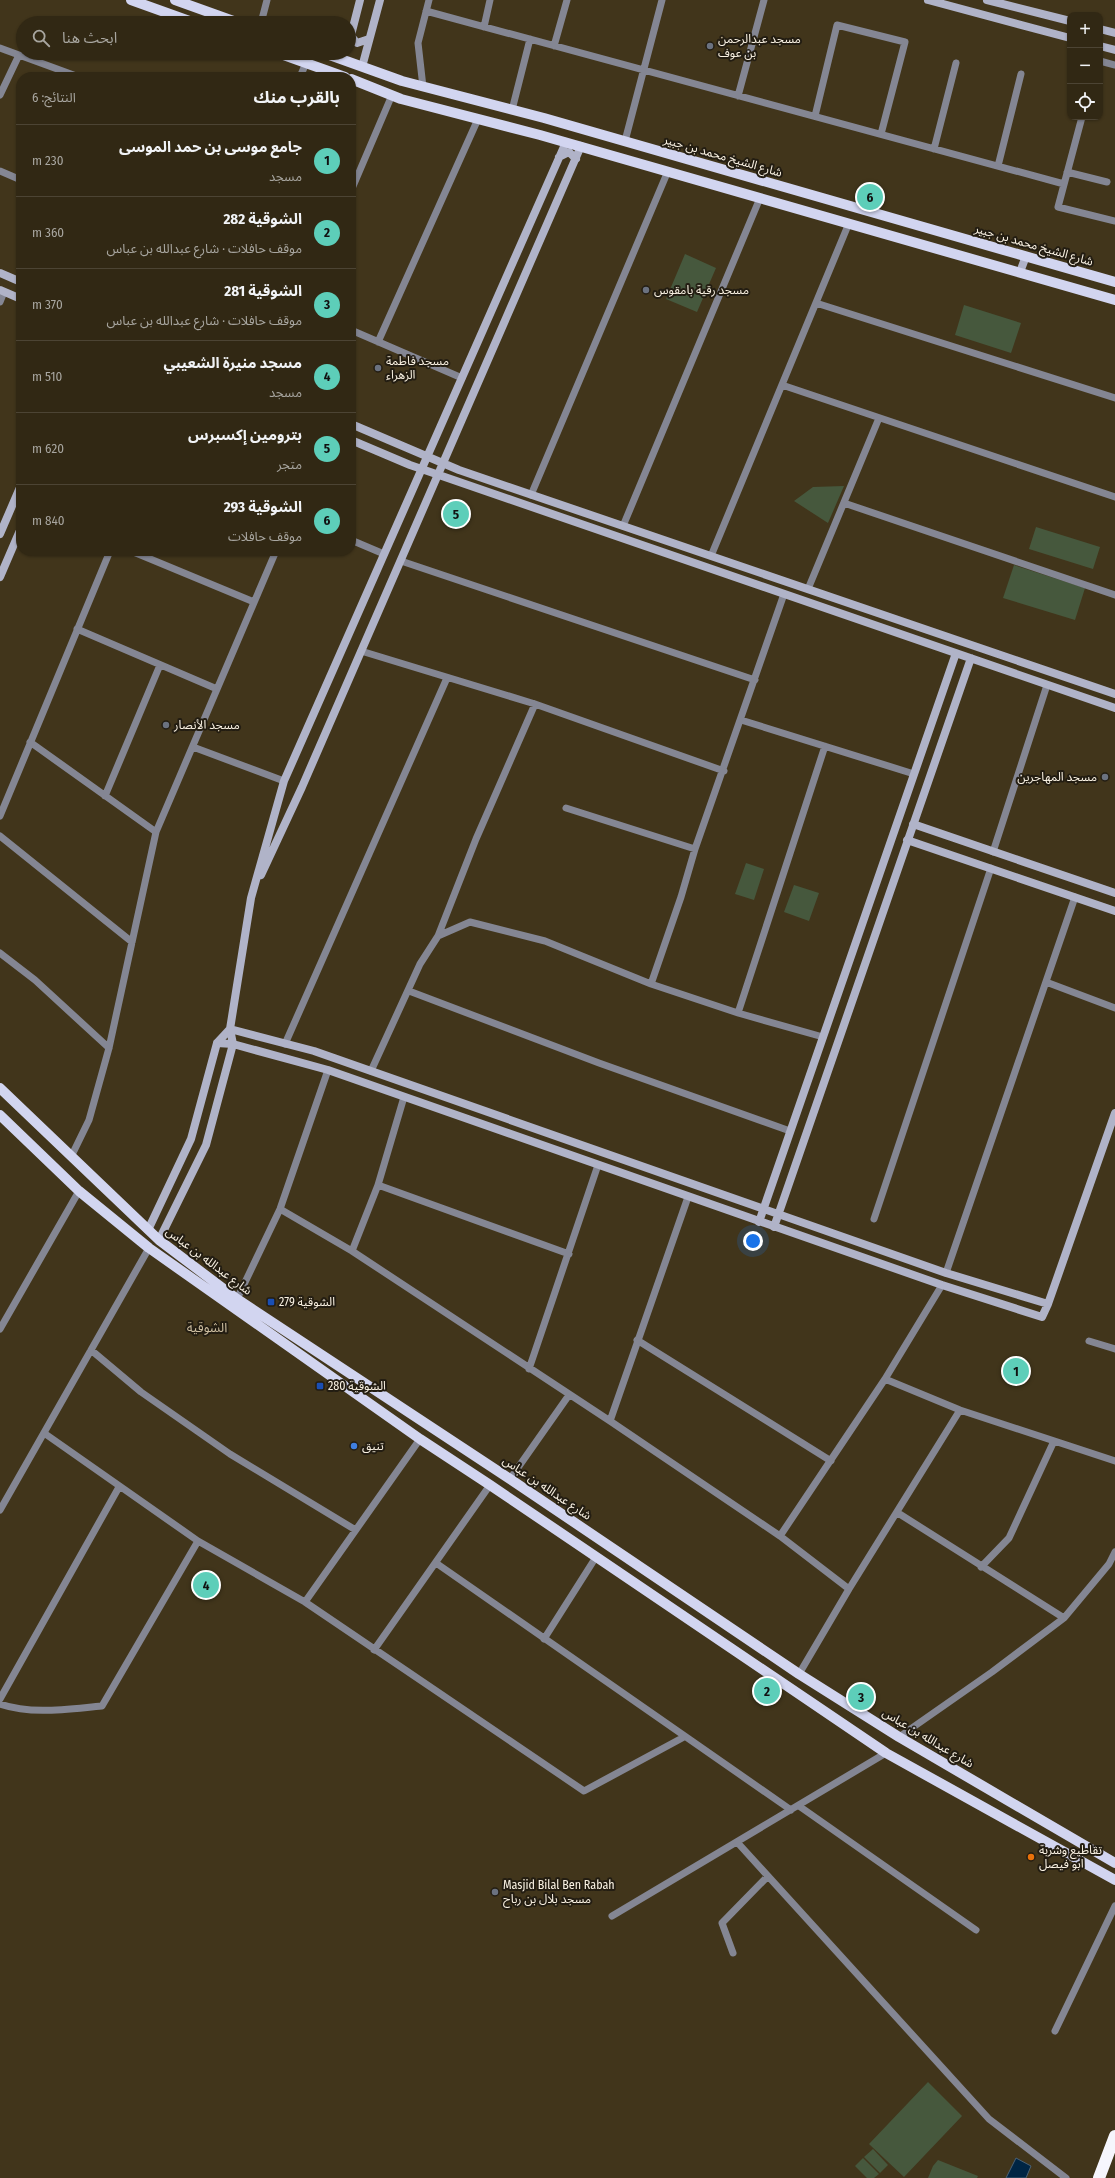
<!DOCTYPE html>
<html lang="ar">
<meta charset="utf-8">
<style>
:root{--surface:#312814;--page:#39301d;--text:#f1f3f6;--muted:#a8a6a0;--line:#4c4434;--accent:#5dceb9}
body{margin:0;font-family:"Fira Sans Condensed","Noto Sans Arabic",sans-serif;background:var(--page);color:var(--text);direction:rtl}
.controls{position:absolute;right:12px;top:12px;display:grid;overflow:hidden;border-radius:8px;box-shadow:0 1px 3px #0004}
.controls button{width:36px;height:36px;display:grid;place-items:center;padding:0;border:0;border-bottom:1px solid var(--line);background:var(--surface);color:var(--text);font:20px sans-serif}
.you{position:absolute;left:753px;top:1241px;width:14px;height:14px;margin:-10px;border:3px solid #fff;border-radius:50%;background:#1a73e8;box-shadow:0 0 0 6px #1a73e833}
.badge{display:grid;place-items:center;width:26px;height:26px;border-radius:50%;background:var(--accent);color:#111;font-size:13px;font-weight:700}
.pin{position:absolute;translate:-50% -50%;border:2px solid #fff;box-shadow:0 1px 4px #0006}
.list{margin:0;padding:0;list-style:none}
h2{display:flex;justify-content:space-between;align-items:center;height:52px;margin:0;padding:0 16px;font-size:17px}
h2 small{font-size:13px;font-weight:400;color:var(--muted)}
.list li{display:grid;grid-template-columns:26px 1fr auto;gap:12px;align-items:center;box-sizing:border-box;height:72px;padding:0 16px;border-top:1px solid var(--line)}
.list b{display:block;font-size:15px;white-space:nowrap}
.list p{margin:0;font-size:13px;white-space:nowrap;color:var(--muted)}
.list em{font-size:13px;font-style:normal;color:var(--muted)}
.icon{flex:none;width:22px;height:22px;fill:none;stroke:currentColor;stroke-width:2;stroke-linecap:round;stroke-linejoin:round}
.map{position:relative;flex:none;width:1115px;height:2178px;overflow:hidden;direction:ltr}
.search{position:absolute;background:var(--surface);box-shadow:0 1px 3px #0004;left:16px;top:16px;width:340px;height:44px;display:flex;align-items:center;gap:10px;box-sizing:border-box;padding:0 14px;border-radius:22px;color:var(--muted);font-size:15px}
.panel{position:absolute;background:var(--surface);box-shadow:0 1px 3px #0004;left:16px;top:72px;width:340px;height:484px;border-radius:16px;direction:rtl}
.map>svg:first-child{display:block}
.green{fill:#46583d}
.water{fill:#002544;stroke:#4b6274}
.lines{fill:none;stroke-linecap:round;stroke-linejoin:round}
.street{stroke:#848693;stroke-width:7}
.secondary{stroke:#b0b3c8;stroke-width:8}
.primary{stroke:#d2d5f0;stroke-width:10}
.highway{stroke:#f6f6fd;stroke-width:12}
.worship-dot{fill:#6b7280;stroke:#231d12;stroke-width:1.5}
.transit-dot{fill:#1a4fb4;stroke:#231d12;stroke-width:1.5}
.shop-dot{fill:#3f7fe0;stroke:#231d12;stroke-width:1.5}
.food-dot{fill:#e8710a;stroke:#231d12;stroke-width:1.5}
.labels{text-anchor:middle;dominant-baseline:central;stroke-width:4;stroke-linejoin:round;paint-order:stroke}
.poi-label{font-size:12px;fill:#faf2e3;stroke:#231d12;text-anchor:start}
.street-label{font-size:12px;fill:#faf2e3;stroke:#231d12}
.neighbourhood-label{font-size:13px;fill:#cdbea0;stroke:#231d12}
</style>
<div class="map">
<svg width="1115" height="2178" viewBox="0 0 1115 2178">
<rect width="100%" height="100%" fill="#41351b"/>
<path class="green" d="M685,254l31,14 -19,44 -31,-13z
M964,305l57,18 -10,30 -56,-18z
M844,486l-16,37 -34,-22 19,-14z
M1036,527l64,20 -7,22 -64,-20z
M1014,565l71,23 -10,32 -72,-22z
M746,863l18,6 -10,31 -19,-6z
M794,885l25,8 -10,28 -25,-9z
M928,2082l34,34 -58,61 -35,-33z
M873,2149l15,16 -8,8 -16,-16z
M863,2158l16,16 -5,4h-7l-12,-12z
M938,2160l40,16 -1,2h-49l5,-12z"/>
<path class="water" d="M1016,2158l15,8 -5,12h-20z"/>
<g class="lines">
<path class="street" d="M426,11l638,173
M261,23l6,-23
M484,27l6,-27
M554,46l13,-46
M0,48l79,29
M1100,61l15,4
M300,77l6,-14
M423,87l-5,-44 11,-43
M0,95l19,-40
M738,96l26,-96
M512,110l18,-71
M815,116l22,-91 68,17 -24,92
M1082,117l-24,90 57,14
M625,141l37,-141
M934,149l22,-86
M998,166l23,-92
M0,171l21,9
M1067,172l40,10
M351,191l41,-96
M0,302l4,-10
M816,303l299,95
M351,330l111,48
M378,342l100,-223
M782,385l333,112
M531,495l137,-324
M844,503l271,92
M623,526l137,-328
M351,540l33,14
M131,551l123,51
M711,556l138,-333
M401,561l354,119
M808,589l71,-171
M77,629l140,60
M361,651l174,53 189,67
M741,720l173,54
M30,742l126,90
M193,747l91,34
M105,796l55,-131
M566,808l129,41
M0,816l110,-265
M0,836l132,106
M993,852l54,-167
M438,936l38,-97 59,-135
M0,953l35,27 74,68
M1046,982l69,26
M651,984l30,-87 14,-48 89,-255
M409,991l190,72 191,68
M738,1013l87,-267
M285,1044l162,-366
M371,1071l49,-107 18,-28 32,-14 75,19 106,43 87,29 85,24
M71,1157l18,-37 20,-72 47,-216 120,-281
M378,1185l191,69
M280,1209l72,42 258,170 170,115 69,53
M874,1219l117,-351
M352,1251l26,-66 26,-88
M946,1273l129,-376
M237,1299l43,-90 48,-139
M0,1329l79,-138
M637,1340l194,121
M1089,1341l26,8
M91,1350l50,42 89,62 124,75
M529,1369l69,-204
M885,1379l75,31 155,51
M610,1421l78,-224
M44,1433l154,108 107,61 279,189 100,-54
M510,1479l59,-84
M0,1510l149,-262
M898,1513l166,105 45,-54 6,-12
M780,1536l105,-157 57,-94
M436,1563l355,247
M981,1567l28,-29 45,-97
M305,1602l115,-163
M544,1639l52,-82
M374,1650l116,-165
M799,1674l50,-85 111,-179
M0,1699l119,-212
M0,1704c32,11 68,5 102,2l96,-165
M899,1737l93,-65 72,-54
M799,1806l177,124
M737,1842l252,277 77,59
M612,1916l274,-163
M733,1953l-11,-30 46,-47
M1055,2031l60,-125"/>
<path class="secondary" d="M928,0l142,38
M987,0l83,21
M1100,29l15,4
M351,36l6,7 12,-4
M349,43l11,-43
M1100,46l15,4
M362,67l18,-67
M559,157l10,-5 7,7
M1020,272l6,-16
M0,273l21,9
M0,290l21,9
M351,424l108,46 656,224
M351,440l59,25 705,243
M0,534l21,-49
M0,577l21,-49
M913,824l202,69
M907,840l208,71
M261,875l41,-88 279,-641
M230,1029l84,22 632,222 102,31
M217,1043l16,1 95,26 614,215 100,32 6,-13 67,-191
M759,1222l197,-569
M774,1227l197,-569
M148,1230l43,-91 26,-96 13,-14
M159,1240l47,-95 27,-101 -3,-15 21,-131 33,-117 282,-639"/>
<path class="primary" d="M131,0l64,23
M175,0l64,23
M278,53l67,24
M324,53l78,28 142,37 571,164
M351,79l50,20 139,36 575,165
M0,1088l159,152 78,59 273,180 289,195 100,63 216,126
M0,1115l79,76 70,57 271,191 70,46 396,268 229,127"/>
<path class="highway" d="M1099,2178l16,-42"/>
</g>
<g class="worship-dot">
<circle cx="710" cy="46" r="4"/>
<circle cx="646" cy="290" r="4"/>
<circle cx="378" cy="368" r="4"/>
<circle cx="166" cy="725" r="4"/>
<circle cx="1105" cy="777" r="4"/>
<circle cx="495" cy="1892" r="4"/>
</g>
<g class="transit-dot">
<rect x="267" y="1298" width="8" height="8" rx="2"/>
<rect x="316" y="1382" width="8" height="8" rx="2"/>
</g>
<circle class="shop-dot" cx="354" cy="1446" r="4"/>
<circle class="food-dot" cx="1031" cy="1857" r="4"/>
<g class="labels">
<g class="poi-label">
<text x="718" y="39">مسجد عبدالرحمن<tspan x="718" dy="14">بن عوف</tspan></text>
<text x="654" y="290">مسجد رقية بامقوس</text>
<text x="386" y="361">مسجد فاطمة<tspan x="386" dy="14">الزهراء</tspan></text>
<text x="174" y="725">مسجد الأنصار</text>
<text x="1097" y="777" text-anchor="end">مسجد المهاجرين</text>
<text x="279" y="1302">الشوقية 279</text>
<text x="328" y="1386">الشوقية 280</text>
<text x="362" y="1446">تنيق</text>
<text x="1039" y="1850">تقاطيع وشربة<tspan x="1039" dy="14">ابو فيصل</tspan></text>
<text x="503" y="1885">Masjid Bilal Ben Rabah<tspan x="503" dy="14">مسجد بلال بن رباح</tspan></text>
</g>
<g class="street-label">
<text transform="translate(723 156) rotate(16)">شارع الشيخ محمد بن جبير</text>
<text transform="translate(1034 245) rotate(16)">شارع الشيخ محمد بن جبير</text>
<text transform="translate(209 1261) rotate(37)">شارع عبدالله بن عباس</text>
<text transform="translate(547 1488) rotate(34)">شارع عبدالله بن عباس</text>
<text transform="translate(928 1738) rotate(31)">شارع عبدالله بن عباس</text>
</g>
<g class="neighbourhood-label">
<text x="207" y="1327">الشوقية</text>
</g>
</g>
</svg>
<div class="controls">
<button>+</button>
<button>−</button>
<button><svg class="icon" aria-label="locate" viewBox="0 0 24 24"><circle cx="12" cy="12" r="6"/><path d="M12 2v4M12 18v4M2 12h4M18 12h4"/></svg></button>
</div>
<div class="you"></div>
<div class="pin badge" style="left:1016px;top:1371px">1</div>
<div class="pin badge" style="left:767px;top:1691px">2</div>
<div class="pin badge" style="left:861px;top:1697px">3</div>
<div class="pin badge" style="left:206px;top:1585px">4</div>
<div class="pin badge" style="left:456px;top:514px">5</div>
<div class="pin badge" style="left:870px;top:197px">6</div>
<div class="search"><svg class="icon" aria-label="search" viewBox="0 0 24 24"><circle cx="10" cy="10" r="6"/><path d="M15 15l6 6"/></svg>ابحث هنا</div>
<section class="panel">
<h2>بالقرب منك<small>النتائج: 6</small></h2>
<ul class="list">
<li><span class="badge">1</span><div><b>جامع موسى بن حمد الموسى</b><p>مسجد</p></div><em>230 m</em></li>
<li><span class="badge">2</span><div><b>الشوقية 282</b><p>موقف حافلات · شارع عبدالله بن عباس</p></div><em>360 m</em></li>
<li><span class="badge">3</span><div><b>الشوقية 281</b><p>موقف حافلات · شارع عبدالله بن عباس</p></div><em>370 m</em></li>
<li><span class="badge">4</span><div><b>مسجد منيرة الشعيبي</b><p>مسجد</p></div><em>510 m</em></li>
<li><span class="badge">5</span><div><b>بترومين إكسبرس</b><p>متجر</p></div><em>620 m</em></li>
<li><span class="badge">6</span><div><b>الشوقية 293</b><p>موقف حافلات</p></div><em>840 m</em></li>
</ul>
</section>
</div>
